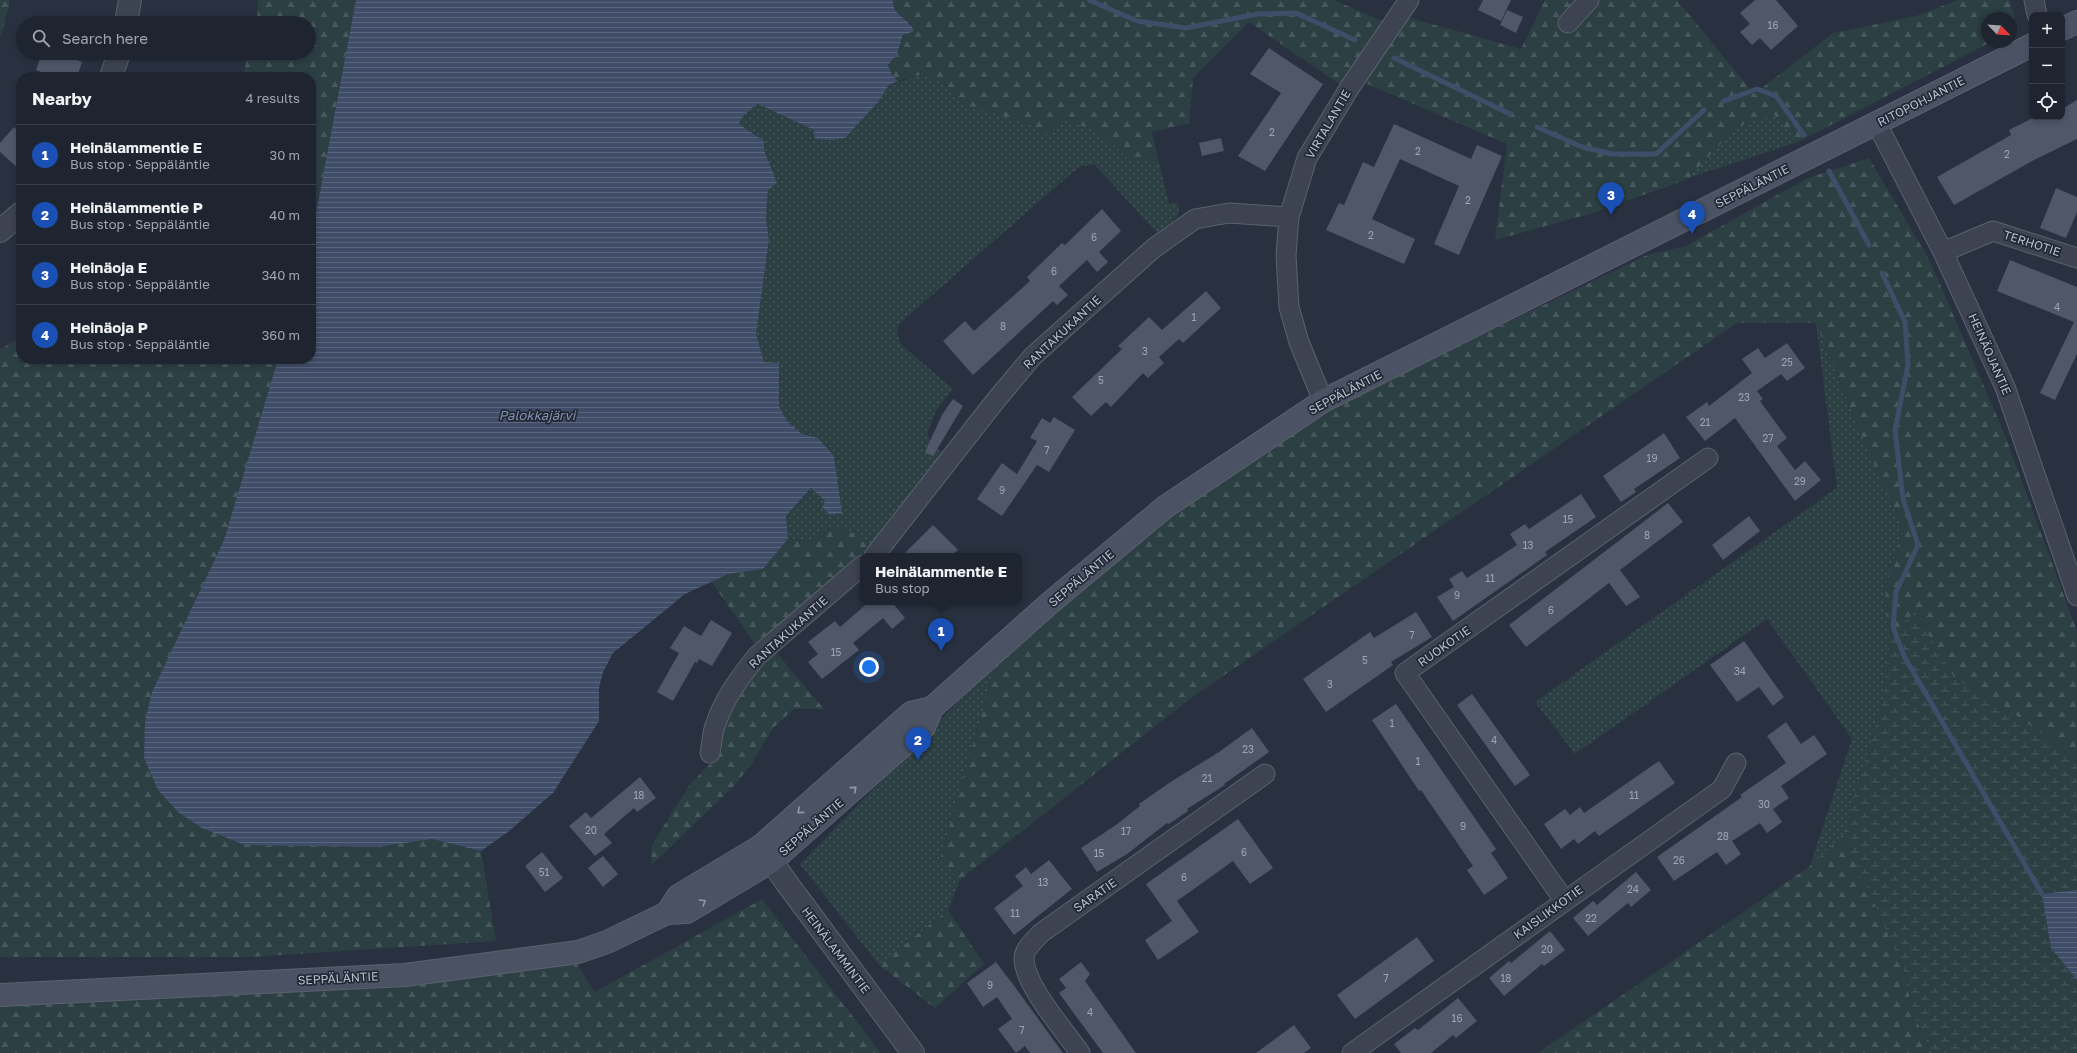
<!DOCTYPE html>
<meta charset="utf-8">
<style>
:root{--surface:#1f2530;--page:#2c313c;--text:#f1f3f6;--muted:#a1a5ab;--line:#3c424c;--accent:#8c9099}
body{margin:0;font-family:"Golos Text",sans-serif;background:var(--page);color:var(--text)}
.controls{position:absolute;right:12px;top:12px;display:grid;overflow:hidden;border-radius:8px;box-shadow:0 2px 6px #0003}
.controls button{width:36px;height:36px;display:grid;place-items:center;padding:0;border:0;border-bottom:1px solid var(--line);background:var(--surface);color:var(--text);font:20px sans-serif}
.compass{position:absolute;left:1981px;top:12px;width:36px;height:36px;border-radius:50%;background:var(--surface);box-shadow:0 2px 6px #0003;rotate:115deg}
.you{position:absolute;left:869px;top:667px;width:14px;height:14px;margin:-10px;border:3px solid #fff;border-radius:50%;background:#1a73e8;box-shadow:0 0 0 6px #1a73e833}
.badge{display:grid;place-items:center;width:26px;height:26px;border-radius:50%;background:var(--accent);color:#fff;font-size:13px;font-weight:700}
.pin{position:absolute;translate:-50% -33px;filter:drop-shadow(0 1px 2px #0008)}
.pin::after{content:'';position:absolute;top:21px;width:14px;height:12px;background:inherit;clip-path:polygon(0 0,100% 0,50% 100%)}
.popup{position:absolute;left:860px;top:553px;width:162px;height:52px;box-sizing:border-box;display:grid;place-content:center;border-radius:8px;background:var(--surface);filter:drop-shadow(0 1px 3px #0005);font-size:13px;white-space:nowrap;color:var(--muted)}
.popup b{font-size:15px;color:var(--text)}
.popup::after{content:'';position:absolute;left:50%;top:100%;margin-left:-8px;border:8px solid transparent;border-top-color:var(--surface)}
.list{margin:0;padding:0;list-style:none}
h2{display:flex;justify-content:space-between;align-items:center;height:52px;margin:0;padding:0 16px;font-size:17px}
h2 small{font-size:13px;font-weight:400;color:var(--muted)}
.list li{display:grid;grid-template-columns:26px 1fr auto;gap:12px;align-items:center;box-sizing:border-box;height:60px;padding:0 16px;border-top:1px solid var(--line)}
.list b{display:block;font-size:15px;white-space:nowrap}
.list p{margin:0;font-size:13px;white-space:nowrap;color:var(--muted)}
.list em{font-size:13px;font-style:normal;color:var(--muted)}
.icon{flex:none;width:22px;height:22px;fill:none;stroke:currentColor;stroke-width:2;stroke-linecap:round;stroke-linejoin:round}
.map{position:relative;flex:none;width:2077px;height:1053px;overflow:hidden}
.search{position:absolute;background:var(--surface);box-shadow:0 2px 6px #0003;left:16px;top:16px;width:300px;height:44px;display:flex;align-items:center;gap:10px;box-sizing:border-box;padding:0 14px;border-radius:22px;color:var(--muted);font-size:15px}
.panel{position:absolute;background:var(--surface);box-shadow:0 2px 6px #0003;left:16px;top:72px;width:300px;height:292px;border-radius:16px}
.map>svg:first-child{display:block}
.grass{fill:url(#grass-dots)}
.forest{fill:url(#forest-firs)}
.wetland{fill:url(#wetland-marsh)}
.water{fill:url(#water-rules)}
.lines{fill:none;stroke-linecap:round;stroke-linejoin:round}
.stream{stroke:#404d68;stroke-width:5}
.building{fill:#4f5769}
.minor-casing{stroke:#5b616e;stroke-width:21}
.tertiary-casing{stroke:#5b616e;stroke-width:24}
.secondary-casing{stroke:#5b616e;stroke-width:24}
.minor{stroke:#3d4350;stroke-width:19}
.tertiary{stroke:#3d4350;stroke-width:22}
.secondary{stroke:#4b5263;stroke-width:22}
.oneway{stroke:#9399a7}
.labels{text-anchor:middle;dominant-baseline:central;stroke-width:3.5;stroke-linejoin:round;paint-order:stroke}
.number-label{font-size:10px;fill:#9fa5b2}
.street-label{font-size:12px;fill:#babfcb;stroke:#212836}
.water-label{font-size:13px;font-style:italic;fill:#8392b0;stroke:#212836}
</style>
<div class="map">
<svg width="2077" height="1053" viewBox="0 0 2077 1053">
<defs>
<pattern id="grass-dots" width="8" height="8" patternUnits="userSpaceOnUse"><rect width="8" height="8" fill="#2c3f43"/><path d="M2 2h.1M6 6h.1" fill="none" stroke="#48595d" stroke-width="1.8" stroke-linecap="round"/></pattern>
<pattern id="forest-firs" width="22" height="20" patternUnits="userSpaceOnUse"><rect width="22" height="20" fill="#2c3f43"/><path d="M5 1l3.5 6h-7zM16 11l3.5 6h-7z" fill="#48595d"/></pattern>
<pattern id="wetland-marsh" width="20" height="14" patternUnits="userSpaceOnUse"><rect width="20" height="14" fill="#2c3f43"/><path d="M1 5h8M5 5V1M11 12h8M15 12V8" fill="none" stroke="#48595d"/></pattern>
<pattern id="water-rules" width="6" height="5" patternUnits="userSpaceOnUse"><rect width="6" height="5" fill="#404d68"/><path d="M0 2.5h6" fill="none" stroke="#5a657c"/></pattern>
</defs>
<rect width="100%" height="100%" fill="#293140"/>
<path class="grass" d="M926,73l24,15 14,16 67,21 14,9 10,-5 5,-10 38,12 29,27 32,5 10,41 8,-2 2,5 -1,9 -20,18 -63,-69 -15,1 -181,158 -2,9 4,11 52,45 -16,20 -10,24 5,12 12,9 -74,93 -24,-19 -15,-2 -19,16 -24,-3 -2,-23 26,-28 13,13 17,12 -8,-57 -16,-18 -16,-4 -15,-14 -8,-14v-43l-15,-1 -8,-28 13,-94 -3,-22 2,-29 9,-6 -13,-33v-9l-25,-17c4,-9 10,-15 19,-20l56,26 64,-28 11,-17z
M1774,115l24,27 -110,36 48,-51z
M1816,323l43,106 44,101 -18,55 3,52 -4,59 -41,139 -33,31 42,-127 -85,-120 -192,135 -40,-52 302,-214z
M996,663l-56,196 20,21 -12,30 -69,55 -79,-101z"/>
<path class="forest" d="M0,0h9v6l-9,32z
M258,0h98l-45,240v-163h-69l7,-24h60v-30h-52z
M893,0h441l55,24 -44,64 -96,-66 -56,56 -4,45 -37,9 7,31 -32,-5 -29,-27 -38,-12 -5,10 -10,5 -14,-9 -67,-21 -14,-16 -24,-15 -28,8 -6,-6 -4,-10c10,-13 13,-28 24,-41l-13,-9 -6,-9z
M1545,0h132l77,94 79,-61 83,-17 42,-16h52l5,19 -4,5v-6h-24v24h4l-193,100 -24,-27 -38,12 -48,52 -95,34 -98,27 12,-96 -149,-64 45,-64 118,33z
M1869,158l60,101 74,171 74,201v129l-74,-54 -48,-27 -40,-67 -27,25 -3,-52 18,-55 -44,-101 -43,-106h-79l-546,375 -231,182 -20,-20 56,-197 130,-114 64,-46 63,-49 96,-55 298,-144 39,-9 122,-68z
M21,338v21h257l-54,181 -72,152 280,147 49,12 15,90 -247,16h-249v-608z
M831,526l15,2 24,19 -104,93 58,69h-30l-21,19 -21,35 -16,21 -84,81 -1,-14 3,-10 37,-58 31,-31v-32l34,-55 -1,-21 -44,-63 17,-7 35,-5 25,-30 24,3z
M1843,835l59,130 12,50 18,38h-394l272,-187z
M762,899l119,154h-881v-48l574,-45 21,32z
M948,910l36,54 -49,44 -56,-43z"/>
<path class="wetland" d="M1915,612l40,67 48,27 74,54v130l-35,4 9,54 26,32v73h-145l-18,-38 -12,-50 -59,-130 41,-139 4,-59z"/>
<path class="water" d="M356,0h537c-2,15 17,18 21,31l-11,4 -6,19 -9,11 4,10 6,6 -9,4 -11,17 -33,36 -13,2 -17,-1 -1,-9 -56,-26c-9,5 -15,11 -19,20l25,17v9l13,33 -9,7 -2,28 3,22 -13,94 8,28 15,1v43l8,15 15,13 16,4 16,18 8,57 -12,2 -8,-8 3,-6 -14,-13 -25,28 2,23 -25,30 -35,5 -43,20 -72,59 -10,19 -4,16v33l-46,72 -45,39 -27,19 -49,-12 -55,8 -132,-2 -43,-17 -24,-16 -20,-22 -14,-32 1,-36 7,-30 72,-152 54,-181h33v-119z
M2077,890v90l-26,-32 -9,-54z"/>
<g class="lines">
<path class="stream" d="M1089,0l48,21 49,7 72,-14 38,-1 59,27
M1394,58l116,56
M1724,101l33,-12 19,7 28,39
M1537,127l45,20 30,7h44l48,-44
M1829,171l40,74
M1882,273l23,49 3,43 -13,65 8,69 15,46 -22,47 -3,35 11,29 138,238"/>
</g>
<path class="building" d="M1483,0h28l-10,21 -23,-11z
M1755,0h21l22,26 -27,24 -11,-12 -8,7 -12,-13 10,-8 -10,-11z
M1507,10l16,7 -7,16 -16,-8z
M1269,48l54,36 -58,87 -27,-15 43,-63 -31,-19z
M42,53h17l23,9 -5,15h-22l-19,-7z
M2077,100v39l-43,21 -80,45 -17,-28 74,-42 -2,-5 26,-13h27v-8z
M1394,124l77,35 6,-14 25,11 -43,99 -25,-11 25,-58 -59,-27 -28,60 43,20 -11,25 -78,-34 13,-27 5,2 19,-43 11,5z
M14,127l7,7v37l-21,-19v-9z
M1221,138l3,13 -22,5 -3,-13z
M2056,188l21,9v15l-11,26 -26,-10z
M1102,209l19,22 -22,21 9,10 -11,10 -10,-12 -28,26 9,9 -11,10 -4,-4 -80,74 -30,-34 22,-20 9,10 56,-50 -3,-4 35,-34 3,2z
M2010,260l67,27v67l-22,46 -15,-7 34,-71 -77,-31z
M1206,291l15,17 -38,35 -4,-4 -20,18 5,6 -16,15 -5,-5 -32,34 -5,-5 -15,14 -19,-19 50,-48 -4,-3 31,-29 13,13z
M1787,343l18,25 -18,13 -6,-7 -24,17 6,8 -3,2 27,37 -10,8 18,24 10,-9 16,19 -26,21 -60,-83 -30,23 -19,-24 21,-15 2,4 43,-33 -10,-14 16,-11 7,10z
M953,399l10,7 -30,50 -8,-4 17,-37z
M1054,417l21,13 -26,42 -12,-7 -35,51 -25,-17 25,-36 15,11 20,-33 -7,-3 12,-20 8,5z
M1664,433l16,25 -46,31 2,3 -15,10 -18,-26z
M1581,494l15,23 -51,35 2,3 -94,66 -16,-24 17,-10 -5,-8 13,-8 5,7 50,-33 -7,-11 15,-10 4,5z
M1668,503l15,19 -63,48 20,27 -14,9 -17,-23 -83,64 -17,-22z
M1749,516l11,15 -37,29 -11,-15z
M933,525l25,25 -7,6h-49z
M869,602h23l13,16 -13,11 -9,-11 -30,25 6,7 -37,29 -14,-17 10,-8 -10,-12 27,-21 5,6z
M1416,612l16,25 -41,25 2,3 -67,47 -23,-33 67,-47 4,6z
M711,620l21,13 -20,33 -13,-7 -2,4 -2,-1 -22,39 -16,-9 22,-39 -9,-5 14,-22 17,10z
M1744,641l40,56 -11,9 -14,-19 -22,15 -27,-37z
M1472,694l58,81 -15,11 -58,-81z
M1396,704l100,145 -5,4 17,25 -24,17 -17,-25 6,-4 -52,-76 -2,1 -47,-71z
M1786,722l15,22 13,-9 13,19 -46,32 8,12 -16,11 9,13 -15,11 -7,-10 -28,18 9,13 -15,11 -9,-13 -43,29 -17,-24 85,-60 -2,-2 46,-32 -19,-27z
M1252,728l17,24 -45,32 1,1 -38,24 1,2 -19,13 -2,-1 -40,31 -30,18 -16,-24 35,-23 24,-19 -1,-2 30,-21 50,-31z
M1659,761l16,22 -76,53 -4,-5 -17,13 -4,-5 -13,10 -17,-25 21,-15 5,6 10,-8 4,6z
M640,777l16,21 -19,14 -3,-4 -30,26 8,9 -17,13 -26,-30 17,-14 5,6z
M1238,819l35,49 -23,16 -17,-23 -56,40 22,31 -41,28 -13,-20 27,-19 -26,-37z
M542,852l21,26 -18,14 -20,-26z
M603,856l15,18 -15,13 -15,-19z
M1049,860l23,29 -58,46 -20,-27 29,-22 -8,-10 11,-9 5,7z
M1636,872l15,18 -20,17 -3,-4 -40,33 -15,-18 20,-17 4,4z
M1550,931l15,19 -21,16 -2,-2 -38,32 -15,-18 20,-17 2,2z
M1417,937l17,24 -79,58 -18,-24z
M996,962l19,25 48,66h-33l-5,-7 -9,7 -18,-24 14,-10 -15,-22 -14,10 -16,-24z
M1081,962l9,12 -5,7 51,72h-33l-44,-60 7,-5 -7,-9z
M1458,998l19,23 -21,17 -3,-3 -22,18h-30l-7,-9 21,-16 3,2z
M1294,1025l17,23 -7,5h-48z"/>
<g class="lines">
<defs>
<path id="minor" d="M2034,0l3,15
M1568,23l21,-23
M1877,124l66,128 62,135 72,209
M1943,252l50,-21 84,27
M1323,401l-24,-59 -10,-35 -3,-52 3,-38 18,-59 43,-71 59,-87
M874,556l122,-156 37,-44 121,-108 41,-29 34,-6 60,4
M710,753c2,-9 2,-19 5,-27 8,-26 25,-49 42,-70l106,-91
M1564,900l-159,-227 303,-215
M1080,1053c-15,-22 -56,-68 -56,-95 0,-9 11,-18 17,-25l224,-159
M1352,1053l370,-264 14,-26"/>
<path id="tertiary" d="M126,23l4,-23
M111,77l8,-24
M0,231l21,-18
M761,846l25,36 127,171"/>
<path id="secondary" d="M2062,29l15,-7
M667,913l11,-17 83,-50 150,-133 21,-5
M0,995l405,-20 173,-23 29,-10 60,-29 20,-1 85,-51 152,-134 8,-19 119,-106 114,-95 158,-106 709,-356"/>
</defs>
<use href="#minor" class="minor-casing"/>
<use href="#tertiary" class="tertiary-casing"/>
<use href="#secondary" class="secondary-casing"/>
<use href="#minor" class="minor"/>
<use href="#tertiary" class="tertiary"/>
<use href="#secondary" class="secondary"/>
</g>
<defs><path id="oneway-chevron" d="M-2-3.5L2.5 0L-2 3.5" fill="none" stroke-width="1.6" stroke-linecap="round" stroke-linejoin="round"/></defs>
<g class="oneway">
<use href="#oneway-chevron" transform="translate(854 789) rotate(-41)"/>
<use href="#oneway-chevron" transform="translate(800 811) rotate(139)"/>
<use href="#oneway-chevron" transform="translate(703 902) rotate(-31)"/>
</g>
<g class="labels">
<g class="number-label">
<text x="1773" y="25">16</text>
<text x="1272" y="132">2</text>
<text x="1418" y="151">2</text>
<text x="2007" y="154">2</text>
<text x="1468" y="200">2</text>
<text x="1371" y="235">2</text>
<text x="1094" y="237">6</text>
<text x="1054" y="271">6</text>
<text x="2057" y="307">4</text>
<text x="1194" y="317">1</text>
<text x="1003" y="326">8</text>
<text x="1145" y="351">3</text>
<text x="1787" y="362">25</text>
<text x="1101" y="380">5</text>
<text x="1744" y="397">23</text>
<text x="1705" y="422">21</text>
<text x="1768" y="438">27</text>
<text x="1047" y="450">7</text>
<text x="1652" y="458">19</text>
<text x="1800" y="481">29</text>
<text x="1002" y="490">9</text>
<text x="1568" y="519">15</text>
<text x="1647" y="535">8</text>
<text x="1528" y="545">13</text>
<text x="1490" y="578">11</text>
<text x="1457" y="595">9</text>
<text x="1551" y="610">6</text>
<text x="1412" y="635">7</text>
<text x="836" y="652">15</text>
<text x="1365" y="660">5</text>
<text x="1740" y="671">34</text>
<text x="1330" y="684">3</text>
<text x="1392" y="723">1</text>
<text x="1494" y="740">4</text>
<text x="1248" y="749">23</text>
<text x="1418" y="761">1</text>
<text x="1207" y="778">21</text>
<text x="639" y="795">18</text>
<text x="1634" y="795">11</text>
<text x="1764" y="804">30</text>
<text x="1463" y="826">9</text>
<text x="591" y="830">20</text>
<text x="1126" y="831">17</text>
<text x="1723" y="836">28</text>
<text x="1244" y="852">6</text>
<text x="1099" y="853">15</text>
<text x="1679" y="860">26</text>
<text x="544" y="872">51</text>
<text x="1184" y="877">6</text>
<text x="1043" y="882">13</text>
<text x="1633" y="889">24</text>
<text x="1015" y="913">11</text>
<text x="1591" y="918">22</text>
<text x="1547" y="949">20</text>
<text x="1386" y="978">7</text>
<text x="1506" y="978">18</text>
<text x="990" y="985">9</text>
<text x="1090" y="1012">4</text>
<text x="1457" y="1018">16</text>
<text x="1022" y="1030">7</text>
</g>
<g class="street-label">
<text transform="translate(1921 101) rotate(-27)">RITOPOHJANTIE</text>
<text transform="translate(1328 124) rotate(-60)">VIRTALANTIE</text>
<text transform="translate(1752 186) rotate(-27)">SEPPÄLÄNTIE</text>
<text transform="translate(2032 243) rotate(18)">TERHOTIE</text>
<text transform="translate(1062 332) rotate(-43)">RANTAKUKANTIE</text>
<text transform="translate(1990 354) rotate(66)">HEINÄOJANTIE</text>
<text transform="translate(1345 392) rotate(-28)">SEPPÄLÄNTIE</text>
<text transform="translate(1081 578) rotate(-40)">SEPPÄLÄNTIE</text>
<text transform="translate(788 632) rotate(-42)">RANTAKUKANTIE</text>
<text transform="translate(1444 646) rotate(-35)">RUOKOTIE</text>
<text transform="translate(811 827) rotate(-41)">SEPPÄLÄNTIE</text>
<text transform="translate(1095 895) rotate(-35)">SARATIE</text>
<text transform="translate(1548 912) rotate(-36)">KAISLIKKOTIE</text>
<text transform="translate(836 950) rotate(53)">HEINÄLAMMINTIE</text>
<text transform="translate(338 978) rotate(-3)">SEPPÄLÄNTIE</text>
</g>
<g class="water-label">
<text x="537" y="415">Palokkajärvi</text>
</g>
</g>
</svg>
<div class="controls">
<button>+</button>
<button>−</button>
<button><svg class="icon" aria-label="locate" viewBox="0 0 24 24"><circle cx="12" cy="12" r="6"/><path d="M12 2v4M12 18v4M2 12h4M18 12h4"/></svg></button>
</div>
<svg class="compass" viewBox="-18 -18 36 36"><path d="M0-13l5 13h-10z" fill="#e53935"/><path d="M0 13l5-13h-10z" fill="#a1a5ab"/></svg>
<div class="you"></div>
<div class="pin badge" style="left:941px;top:651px;background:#1a4fb4">1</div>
<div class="popup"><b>Heinälammentie E</b>Bus stop</div>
<div class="pin badge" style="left:918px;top:760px;background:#1a4fb4">2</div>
<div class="pin badge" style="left:1611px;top:215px;background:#1a4fb4">3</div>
<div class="pin badge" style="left:1692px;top:234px;background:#1a4fb4">4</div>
<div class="search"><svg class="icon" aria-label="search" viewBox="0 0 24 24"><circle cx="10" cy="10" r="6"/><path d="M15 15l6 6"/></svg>Search here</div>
<section class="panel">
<h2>Nearby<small>4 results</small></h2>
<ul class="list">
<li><span class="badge" style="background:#1a4fb4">1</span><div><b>Heinälammentie E</b><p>Bus stop · Seppäläntie</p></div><em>30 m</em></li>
<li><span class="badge" style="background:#1a4fb4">2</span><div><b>Heinälammentie P</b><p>Bus stop · Seppäläntie</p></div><em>40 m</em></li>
<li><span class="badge" style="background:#1a4fb4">3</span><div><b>Heinäoja E</b><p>Bus stop · Seppäläntie</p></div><em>340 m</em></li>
<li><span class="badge" style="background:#1a4fb4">4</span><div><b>Heinäoja P</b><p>Bus stop · Seppäläntie</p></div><em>360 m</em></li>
</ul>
</section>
</div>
